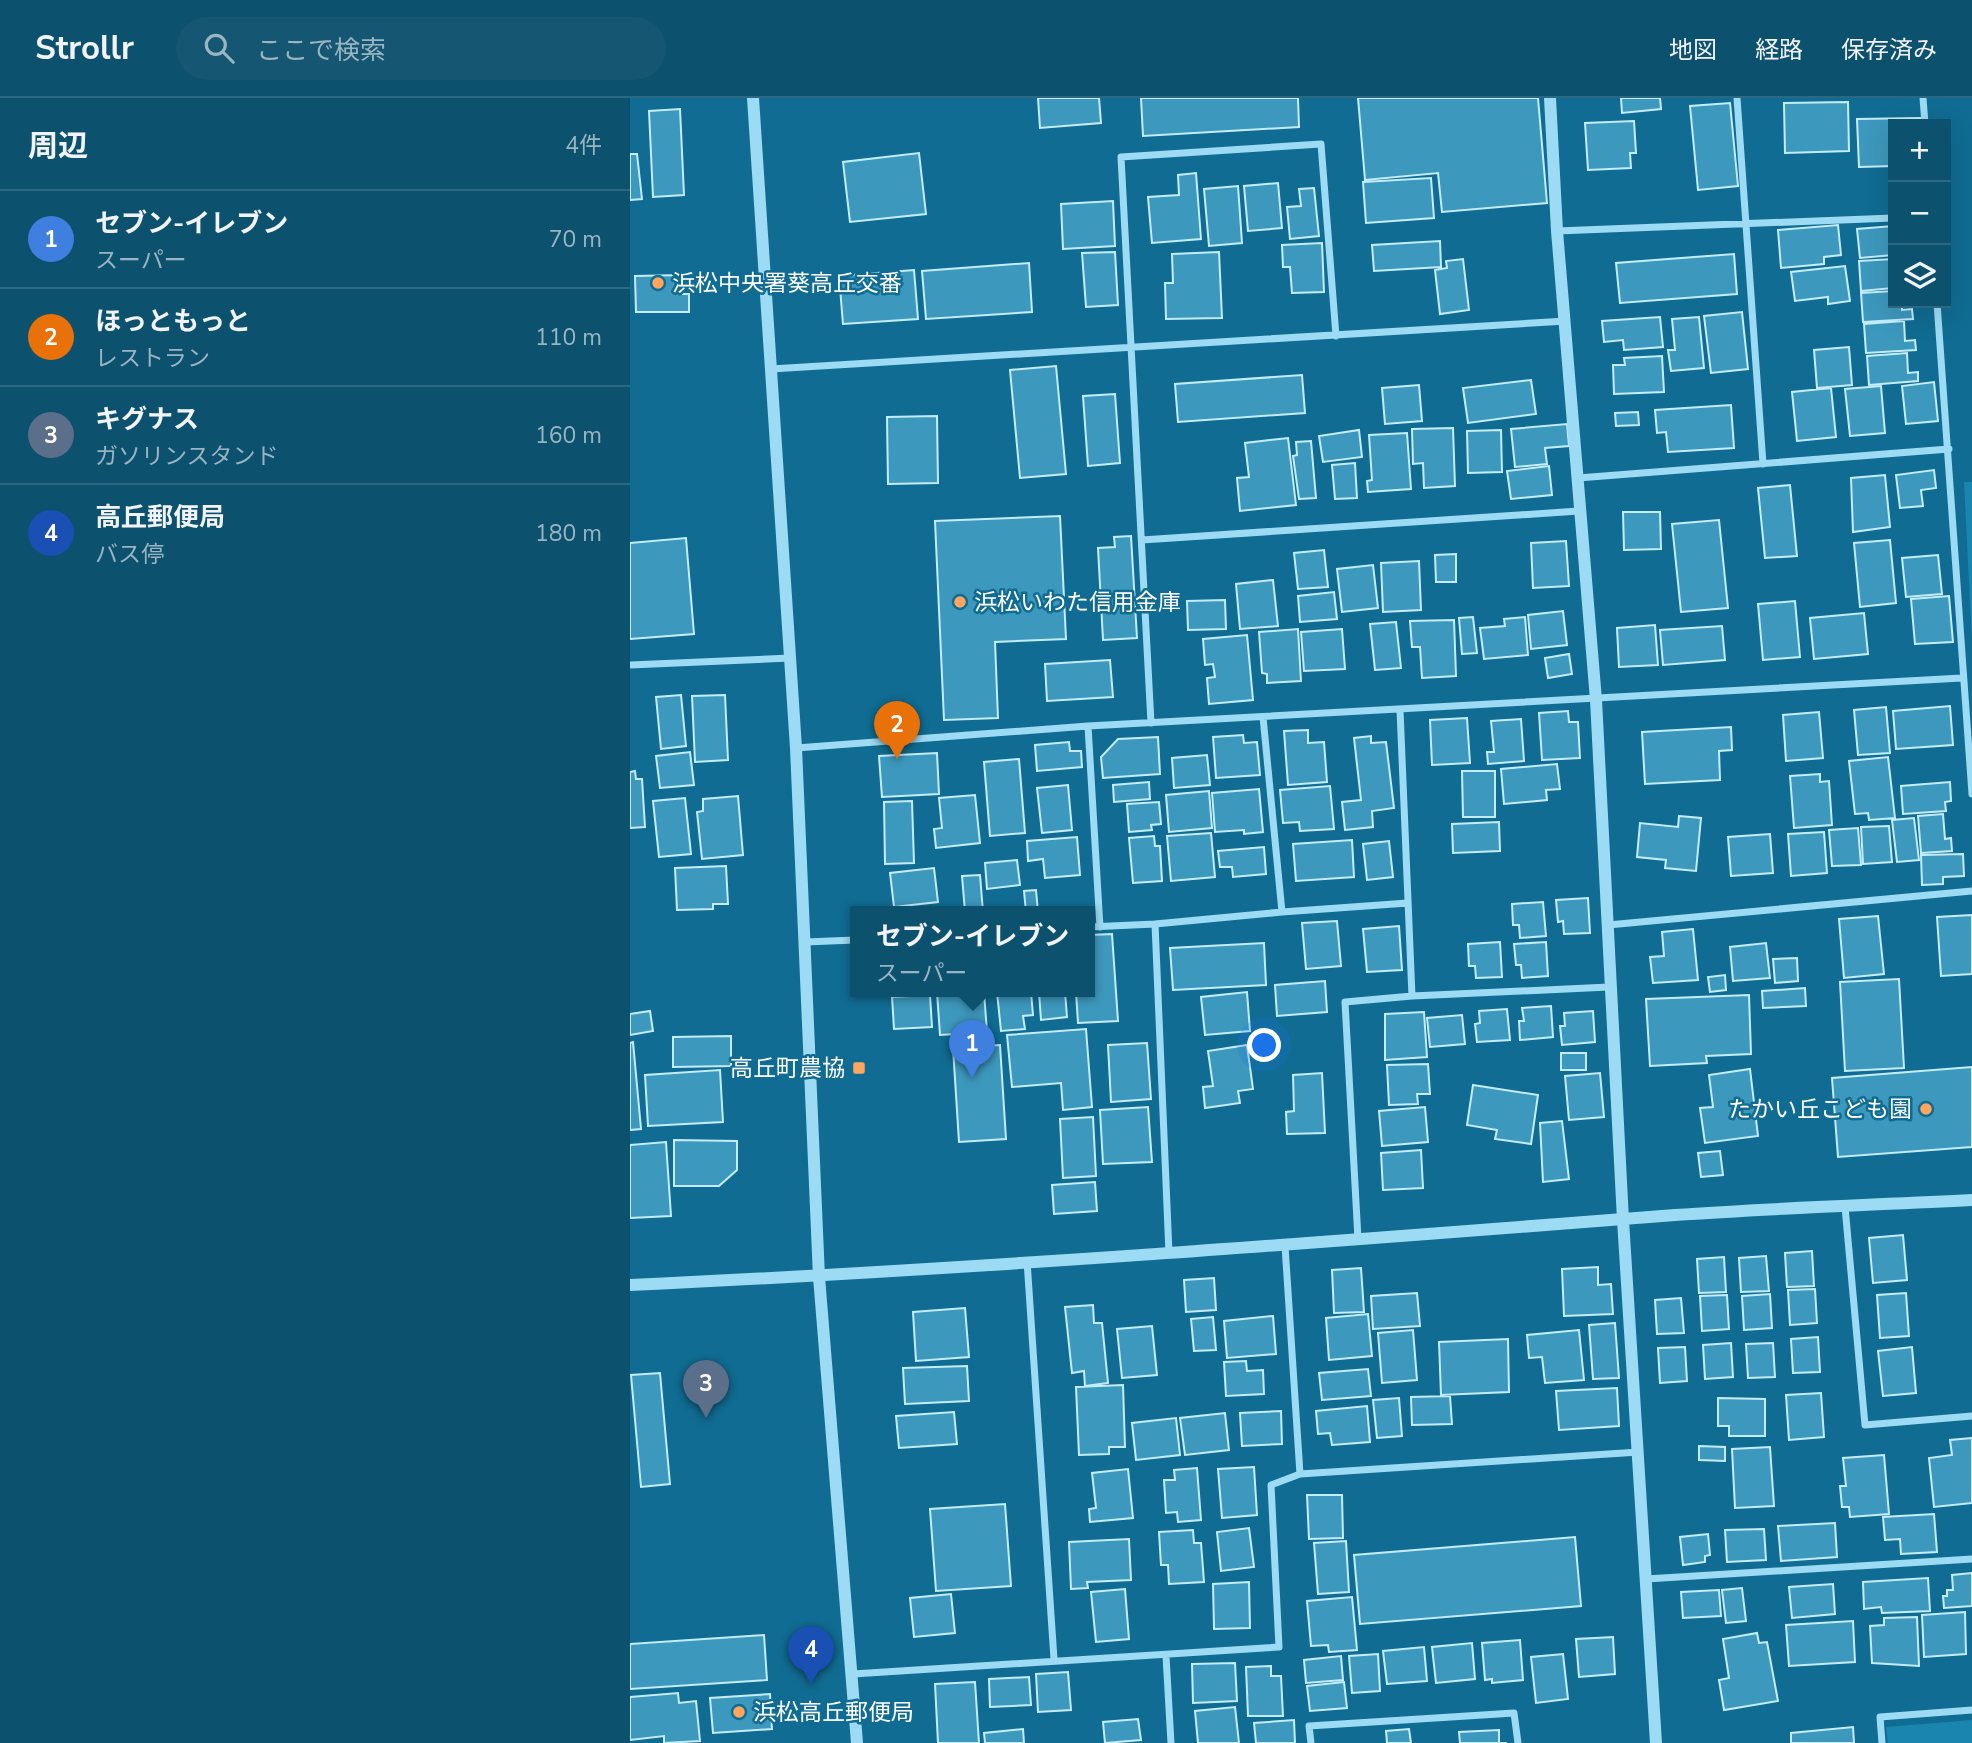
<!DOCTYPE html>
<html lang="ja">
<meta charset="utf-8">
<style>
:root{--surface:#0c516e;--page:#155773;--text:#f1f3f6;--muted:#9ab5c2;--line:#2c6881;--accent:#90b9f0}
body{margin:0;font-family:"Nunito Sans","Noto Sans JP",sans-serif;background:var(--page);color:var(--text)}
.controls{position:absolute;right:21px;top:21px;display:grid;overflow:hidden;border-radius:0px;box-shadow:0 7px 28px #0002}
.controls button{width:63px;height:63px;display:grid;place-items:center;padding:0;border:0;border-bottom:2px solid var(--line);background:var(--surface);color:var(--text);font:35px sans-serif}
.you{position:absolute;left:635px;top:948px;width:24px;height:24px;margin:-18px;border:5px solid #fff;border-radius:50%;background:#1a73e8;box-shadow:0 0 0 10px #1a73e833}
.badge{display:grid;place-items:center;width:46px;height:46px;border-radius:50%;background:var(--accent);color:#fff;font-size:23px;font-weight:700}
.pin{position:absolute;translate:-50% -58px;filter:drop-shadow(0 2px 4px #0008)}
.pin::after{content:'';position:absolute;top:37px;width:24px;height:21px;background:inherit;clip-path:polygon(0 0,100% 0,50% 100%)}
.popup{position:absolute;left:220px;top:808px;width:245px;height:91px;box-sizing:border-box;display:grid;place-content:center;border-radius:0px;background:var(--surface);filter:drop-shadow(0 2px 5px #0005);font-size:23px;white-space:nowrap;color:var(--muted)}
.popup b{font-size:26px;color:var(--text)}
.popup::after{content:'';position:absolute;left:50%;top:100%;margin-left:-14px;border:14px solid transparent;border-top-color:var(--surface)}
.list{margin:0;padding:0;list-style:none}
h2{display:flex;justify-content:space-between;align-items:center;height:91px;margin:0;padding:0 28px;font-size:30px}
h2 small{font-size:23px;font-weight:400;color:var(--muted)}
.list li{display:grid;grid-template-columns:46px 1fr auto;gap:21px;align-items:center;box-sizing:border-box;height:98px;padding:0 28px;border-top:2px solid var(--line)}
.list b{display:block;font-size:26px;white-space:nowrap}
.list p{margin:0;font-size:23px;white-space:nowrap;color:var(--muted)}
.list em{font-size:23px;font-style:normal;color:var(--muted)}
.icon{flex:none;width:38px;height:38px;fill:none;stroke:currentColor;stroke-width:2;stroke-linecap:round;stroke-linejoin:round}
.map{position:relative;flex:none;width:1342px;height:1645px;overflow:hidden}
header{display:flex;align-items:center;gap:42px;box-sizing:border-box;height:98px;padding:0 35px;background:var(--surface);border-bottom:2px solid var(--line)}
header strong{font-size:33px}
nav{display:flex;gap:38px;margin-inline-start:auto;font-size:24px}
.search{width:490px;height:63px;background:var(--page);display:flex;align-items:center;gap:18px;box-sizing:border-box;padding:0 24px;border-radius:38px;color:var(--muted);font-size:26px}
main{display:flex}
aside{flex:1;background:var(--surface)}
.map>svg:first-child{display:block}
.green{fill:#1a85af}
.building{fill:#3d98bd;stroke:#c3edfe;stroke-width:2}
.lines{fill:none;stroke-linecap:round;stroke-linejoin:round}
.minor{stroke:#9cdbf3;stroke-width:7}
.tertiary{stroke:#9cdbf3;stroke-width:12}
.poi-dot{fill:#ffa55e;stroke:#106c92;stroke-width:2.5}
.labels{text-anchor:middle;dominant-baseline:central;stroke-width:5;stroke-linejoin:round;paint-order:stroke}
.poi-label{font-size:23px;fill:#fff;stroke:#106c92;text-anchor:start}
</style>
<header>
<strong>Strollr</strong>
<div class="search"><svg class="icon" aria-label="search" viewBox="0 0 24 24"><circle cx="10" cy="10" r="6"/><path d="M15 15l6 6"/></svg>ここで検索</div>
<nav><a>地図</a><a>経路</a><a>保存済み</a></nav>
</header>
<main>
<aside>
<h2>周辺<small>4件</small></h2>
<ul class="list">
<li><span class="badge" style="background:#3f7fe0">1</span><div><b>セブン-イレブン</b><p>スーパー</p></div><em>70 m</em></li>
<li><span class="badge" style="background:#e8710a">2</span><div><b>ほっともっと</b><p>レストラン</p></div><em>110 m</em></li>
<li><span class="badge" style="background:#5c6f8a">3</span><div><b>キグナス</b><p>ガソリンスタンド</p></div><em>160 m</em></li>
<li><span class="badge" style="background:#1a4fb4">4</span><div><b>高丘郵便局</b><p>バス停</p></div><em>180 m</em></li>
</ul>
</aside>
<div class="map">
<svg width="1342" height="1645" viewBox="0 0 1342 1645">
<rect width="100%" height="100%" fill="#106c92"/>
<path class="green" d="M1334,384h8v160z
M1342,1622v23h-84l-2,-16z"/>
<path class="building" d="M408,0h61l2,25 -61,5z
M511,0h157l1,29 -156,9z
M728,0h180l9,105 -105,9 -4,-39 -73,7z
M991,0h39l1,11 -39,4z
M1218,4l1,49 -64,2 -1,-50z
M1100,5l8,83 -40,4 -8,-84z
M50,11l4,86 -31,2 -4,-86z
M1290,20v6h-27v42l-34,1 -2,-48z
M1004,23l2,32h-6l1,15 -43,2 -3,-47z
M289,55l7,61 -76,8 -7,-60z
M0,56h7l5,45 -12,1z
M566,75l5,66 -49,4 -4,-46 31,-2 -1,-20z
M801,80l3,40 -68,5 -3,-41z
M648,85l4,45 -34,3 -4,-45z
M608,88l4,57 -33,3 -5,-57z
M684,90l5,48 -29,3 -3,-32 14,-1 -2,-17z
M483,103l2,45 -52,3 -2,-45z
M1208,127l3,30 -17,2v7l-43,4 -3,-38z
M1263,128v29l-33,3 -3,-29z
M810,143l1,26 -67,4 -2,-26z
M692,145l2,49 -32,1 -2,-26h-7l-1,-22z
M485,154l3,53 -32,2 -4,-54z
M589,154l3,66 -56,1 -1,-36h8l-1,-29z
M1104,156l3,40 -117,9 -4,-40z
M833,161l6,51 -29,4 -5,-44 12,-2 -1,-7z
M1263,161v29l-32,3 -2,-30z
M399,165l3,49 -106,7 -4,-48z
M1215,168l5,35 -22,3v-7l-33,4 -4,-29z
M284,172l4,49 -75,5 -4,-48z
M52,177l1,19h6v18h-53l-1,-36z
M1263,193v12h9v7l10,-1 1,10 -50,3 -2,-29z
M1112,214l6,57 -37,4 -7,-57z
M1030,219l3,30 -39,3 -1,-10 -19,2 -2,-21z
M1069,219l5,51 -33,3 -3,-21h7l-3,-31z
M1274,223l1,20 10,-1 1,10 -50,3 -2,-29z
M1219,249l3,38 -35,3 -3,-38z
M1277,255l1,20 10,-1v9l-49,4 -2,-29z
M1032,258l2,36 -50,2 -1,-29h12l-1,-7z
M426,268l10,108 -46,4 -10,-108z
M672,277l3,38 -127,9 -3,-38z
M901,282l5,34 -68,9 -5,-35z
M1304,284l4,39 -32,3 -4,-38z
M789,287l3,36 -37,3 -3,-36z
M1251,288l4,47 -35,3 -5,-47z
M1201,290l5,49 -39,4 -5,-49z
M485,296l5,69 -32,3 -5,-70z
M1101,307l3,43 -66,4 -2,-20 -9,1 -2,-23z
M1008,314l1,13 -23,1 -1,-13z
M307,318l1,67 -50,1 -1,-67z
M937,326l2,22 -24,2 2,16 -32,3 -4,-38z
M823,330l2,58 -31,2 -1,-25 -10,1 -1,-35z
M729,332l3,27 -39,5 -4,-26z
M871,332l1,42 -34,1 -1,-42z
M777,335l4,56 -43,3 -1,-11 5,-1 -3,-45z
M658,340l8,67 -56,6 -3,-33 12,-1 -4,-34z
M681,343l5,57 -17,1 -6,-43 4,-1 -1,-13z
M725,365l2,35 -22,1 -3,-34z
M919,368l3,29 -41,4 -4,-28z
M1304,372l2,18 -15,2 2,16 -23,2 -4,-33z
M1255,377l5,52 -37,5 -2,-54z
M1160,387l7,71 -32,2 -7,-70z
M993,414h37l1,37 -37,1z
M430,418l6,123 -71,3 3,76 -54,2 -9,-199z
M1089,422l9,88 -47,4 -9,-88z
M501,438l6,102 -34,2 -5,-92 17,-1 -1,-10z
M56,440l8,96 -64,5v-96z
M1260,442l6,63 -36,4 -6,-64z
M936,443l3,45 -36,2 -2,-45z
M694,452l4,37 -30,2 -4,-36z
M826,456v28h-20l-1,-27z
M1308,457l4,39 -36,3 -4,-39z
M789,463l2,49 -38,2 -2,-49z
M743,467l5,43 -36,4 -5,-43z
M643,482l5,46 -38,3 -4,-45z
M704,494l3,27 -37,3 -2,-26z
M1319,498l4,46 -38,2 -4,-45z
M595,502l1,29 -38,1 -1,-29z
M1165,503l5,56 -37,3 -5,-56z
M933,513l4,34 -36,4 -3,-34z
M1234,515l4,41 -54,5 -4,-41z
M843,519l4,36 -15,1 -3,-36z
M895,519l3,38 -44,4 -4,-31 25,-2 -1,-7z
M824,522l2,56 -34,2 -2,-31h-8l-2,-26z
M766,524l5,46 -26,2 -5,-46z
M1025,527l3,40 -39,2 -2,-39z
M1092,528l3,34 -62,5 -3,-35z
M668,531l3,52 -34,2v-9l-5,-1 -3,-41z
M712,531l3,40 -41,2 -3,-39z
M617,537l6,65 -44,4 -2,-26 8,-1 -2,-13 -8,1 -2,-26z
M939,556l3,20 -24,4 -3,-20z
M480,562l3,37 -66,4 -2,-37z
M51,597l5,51 -25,3 -5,-52z
M95,597l3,65 -33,2 -3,-66z
M1320,608l3,39 -57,4 -3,-38z
M1256,609l4,46 -32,2 -4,-45z
M938,613l1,11h9l2,36 -38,2 -3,-47z
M1189,614l4,46 -37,3 -3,-46z
M837,620l3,45 -38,2 -2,-45z
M891,621l3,42 -36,3 -1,-12h7l-3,-31z
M1101,629l1,23 -13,1 1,29 -75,4 -3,-52z
M678,632v13l16,-1 3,40 -39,3 -4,-54z
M613,637l1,8 13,-1 3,33 -44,3 -3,-41z
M741,638v7l15,-1 8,66 -22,3 1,16 -28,3 -3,-28 19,-2 -7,-62z
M528,639l2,37 -57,4 -2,-21 17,-18z
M439,644l1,9h11l1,16 -45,4 -2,-26z
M60,654l4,33 -34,3 -4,-32z
M307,655l2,41 -57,3 -3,-41z
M577,657l3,30 -36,3 -2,-30z
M1258,659l7,61 -26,2 -1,-7 -13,1 -6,-53z
M389,661l6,74 -35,3 -6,-74z
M927,666l3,25 -14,1 1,10 -43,4 -3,-35z
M5,673l1,8h6l3,48 -15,1v-56z
M832,673h33v46h-32z
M1190,676v8l9,-1 3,44 -38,3 -4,-52z
M519,684l1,17 -36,3 -1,-17z
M1320,684l1,19 -6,1 1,9 -43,3 -2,-28z
M438,687l4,45 -30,3 -5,-45z
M700,688l4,43 -34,2 -1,-9 -16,1 -3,-33z
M629,691l4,43 -19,2v-4l-29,2 -3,-39z
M579,693l3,37 -43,4 -3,-37z
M345,697l5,48 -44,5 -2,-19 8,-1 -3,-30z
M108,698l5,59 -41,4 -5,-47 6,-1v-12z
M55,700l6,56 -32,3 -6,-56z
M282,703l2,62 -29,1 -1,-62z
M529,704l2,22 -10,1 1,5 -23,2 -2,-28z
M1313,716l2,25 6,-1 1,13 -31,2 -3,-37z
M1049,718l22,2 -5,53 -31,-3 1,-8 -29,-3 3,-34 38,4z
M1284,720l5,42 -22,2 -5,-42z
M869,724l1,29 -47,2 -1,-29z
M1259,728l3,36 -29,2 -2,-37z
M1228,730l3,37 -29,1 -3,-36z
M1194,734l3,41 -36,3 -3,-42z
M581,735l4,44 -44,4 -4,-45z
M1140,736l3,39 -42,3 -3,-39z
M524,738l1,10h5l2,35 -29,2 -4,-45z
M447,739l3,38 -35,3 -2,-19 -15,2 -1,-20z
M722,742l2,37 -58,4 -3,-37z
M759,743l4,36 -26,3 -4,-36z
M634,749l2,27 -33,3 -1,-10h-12l-2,-16z
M1333,756l1,22 -21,1v7l-21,1 -1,-30z
M387,762l3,25 -33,4 -2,-26z
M96,768l2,38h-15v5l-36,1 -2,-42z
M304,770l4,34 -44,5 -4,-34z
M350,777l3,37h-18l-3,-36z
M406,792l2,22h-12l-2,-21z
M958,800l2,35 -26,1 -1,-13 -5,1 -2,-22z
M913,804l3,34 -26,2 -1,-13h-6l-1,-21z
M1342,817v59l-31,2 -4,-59z
M1248,818l6,58 -40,4 -5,-59z
M707,823l4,45 -35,3 -4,-46z
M769,828l3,44 -35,2 -4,-43z
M1063,831l5,51 -45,3 -3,-26 14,-1 -2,-24z
M482,836l6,87 -40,2 -2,-31h13v-57z
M870,844l2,35 -26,1 -1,-12h-6l-1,-22z
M916,844l2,34 -26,2 -1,-13h-5l-2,-21z
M634,845l2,42 -93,5 -3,-42z
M1136,845l4,35 -37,3 -3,-34z
M1167,860l1,23 -23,2 -2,-24z
M1095,877l1,15 -16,2 -2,-15z
M1269,881l5,89 -59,3 -5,-89z
M695,883l2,31 -50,4 -2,-31z
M1175,890l1,18 -43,2 -1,-17z
M307,894h47l3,40 -47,3z
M367,894h34l2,23 -10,1 2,13 -24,2z
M409,894h26l2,25 -26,3z
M617,894l3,39 -45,4 -4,-38z
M300,897l2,32 -38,2 -2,-32z
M1119,897l2,59 -45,2 1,7 -57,3 -4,-67z
M921,908l2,31 -33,3 -1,-19h5l-2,-13z
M877,911l3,31 -33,2 -2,-18 5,-1 -1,-12z
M20,913l3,20 -23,4v-21z
M963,913l2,31 -33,3 -2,-19h5l-1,-13z
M794,914l3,45 -42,3v-46z
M832,917l3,29 -35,3 -3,-29z
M456,931l6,78 -29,3 -2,-27 -49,4 -5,-52z
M101,938v30l-58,1v-30z
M3,944l8,87 -11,1v-87z
M517,945l4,56 -40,3 -3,-57z
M370,947l6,94 -47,3 -6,-94z
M617,947l6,44 -15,2 2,12 -35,5 -2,-21 10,-1 -5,-35z
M931,955h25v17h-25z
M798,966l2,30h-13l1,10 -29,1 -2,-40z
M1342,969v80l-134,10 -6,-79z
M1120,971l8,67 -53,7 -5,-35 13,-1 -4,-32z
M90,972l3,52 -75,4 -3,-51z
M692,975l3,60 -38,1 -1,-22 8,-1 -1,-36z
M970,975l4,44 -35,3 -4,-44z
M843,987l65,10 -7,49 -36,-5 2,-9 -30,-5z
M518,1009l4,55 -49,2 -3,-54z
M795,1009l3,35 -46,4 -3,-35z
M463,1019l3,59 -33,2 -3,-59z
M932,1023l7,58 -26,3 -3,-59z
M44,1042l63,1v29l-18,16h-45z
M36,1044l5,74 -41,2v-73z
M791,1052l2,38 -40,2 -2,-37z
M1090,1053l3,24 -22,2 -3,-24z
M465,1084l2,29 -43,3 -2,-29z
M1273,1137l4,45 -34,3 -4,-45z
M1182,1153l2,35 -27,1 -2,-34z
M1136,1158l3,35 -28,1 -2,-34z
M1094,1159l2,35 -27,1 -2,-34z
M968,1169v18l13,-1 2,30 -49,2 -2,-47z
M731,1170l3,44 -30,1 -2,-43z
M584,1180l2,32 -30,2 -2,-32z
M1185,1191l2,34 -27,2 -2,-35z
M787,1195l3,33 -47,3 -2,-33z
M1276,1195l3,43 -29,2 -3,-43z
M1140,1196l2,34 -28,2 -2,-34z
M1097,1197l2,34 -27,2 -2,-35z
M1051,1200l3,35 -27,1 -2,-34z
M463,1207l1,18h8l6,60 -23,3 -1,-15 -12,2 -7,-66z
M335,1210l4,49 -53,4 -3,-49z
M738,1216l4,42 -43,4 -3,-42z
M643,1218l3,38 -49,4 -3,-37z
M583,1219l3,33 -22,1 -3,-32z
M985,1225l4,55 -26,1 -4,-54z
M522,1228l5,49 -35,3 -5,-49z
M783,1232l4,50 -35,3 -4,-50z
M949,1232l5,50 -39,3 -3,-26 -13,1 -2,-23z
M1188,1239l2,35 -27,1 -2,-34z
M878,1241l1,53 -68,3 -2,-53z
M1101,1245l2,34 -28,2 -2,-34z
M1143,1245l2,34 -27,1 -2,-34z
M1055,1249l2,34 -27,2 -2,-35z
M1282,1249l4,46 -33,3 -5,-45z
M616,1263l1,10 16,-1 1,24 -38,2 -2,-34z
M337,1268l2,35 -64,3 -2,-36z
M738,1271l3,27 -49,4 -3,-27z
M30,1275l10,111 -29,3 -10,-112z
M493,1287l2,62h-16v7l-30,1 -3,-68z
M987,1290l2,38 -60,4 -3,-39z
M1191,1295l3,44 -35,3 -3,-45z
M820,1298l2,28 -40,1 -1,-28z
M769,1300l3,38 -25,2 -4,-38z
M1088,1300l47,1v37h-36v-10h-11z
M737,1308l3,36 -38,3 -2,-12 -12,1 -2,-23z
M651,1313l1,33 -40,2 -2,-33z
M324,1314l3,32 -58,4 -3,-32z
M595,1315l4,37 -44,5 -5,-37z
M546,1320l4,37 -44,5 -4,-37z
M1342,1340v65l-38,4 -5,-49 23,-3 -2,-15z
M1069,1348l26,1v14l-26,-1z
M1140,1349l4,59 -39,2 -3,-59z
M1254,1357l5,59 -39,3 -1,-10h-7l-2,-21h6l-3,-28z
M624,1369l3,48 -35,3 -4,-49z
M567,1370l4,52 -23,2 -1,-10 -11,1 -2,-33h11l-1,-10z
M498,1371l5,49 -43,4 -1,-13 7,-1 -4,-35z
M677,1397h35l1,43 -34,1z
M375,1406l6,82 -75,5 -6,-82z
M1304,1416l3,38 -36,2 -1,-15 -15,1 -2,-23z
M1205,1425l2,34 -56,4 -3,-35z
M619,1430l5,39 -33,4 -4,-39z
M1134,1431l2,31 -39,2 -2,-32z
M563,1432l1,13h7l3,39 -35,2 -1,-19h-7l-2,-33z
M1078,1436l2,21 -5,1v6l-22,3 -3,-28z
M945,1439l6,69 -221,18 -6,-69z
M499,1441l2,41 -44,2 1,6 -17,1 -2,-47z
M716,1443l3,51 -31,2 -4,-51z
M1342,1475v33l-28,2 -1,-12h4v-6h6l-1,-15z
M1298,1480l2,33 -48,2 -1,-6 -17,2 -1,-27z
M619,1484l1,46 -36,1 -1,-45z
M1203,1486l2,30 -43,4 -3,-31z
M1112,1490l4,33 -20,2 -4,-33z
M495,1491l4,50 -33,3 -5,-50z
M1089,1492l2,26 -38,2 -2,-26z
M321,1496l4,39 -41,4 -4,-39z
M722,1499l5,53 -28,2 -1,-7 -17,1 -4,-45z
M1335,1514l1,42 -42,3 -2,-42z
M1287,1519l2,49 -47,-3 -2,-37 14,-1v-7z
M1223,1523l2,41 -66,4 -3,-41z
M1127,1535l2,10 8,-1 11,59 -54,9 -5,-30 10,-2 -6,-39z
M134,1537l3,45 -137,9v-45z
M983,1539l2,37 -36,3 -3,-38z
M890,1542l3,40 -31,3v-4l-7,1 -3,-37z
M842,1545l3,36 -39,4 -4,-36z
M794,1549l3,34 -40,3 -4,-33z
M748,1556l2,37 -28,2 -3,-37z
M933,1556l5,45 -32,4 -5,-46z
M711,1558l2,24 -37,3 -2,-23z
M605,1565l2,38 -44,2 -1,-39z
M641,1568v10h10l2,40h-35l-2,-49z
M438,1574l3,38 -33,2 -2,-38z
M399,1579l2,28 -41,2 -1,-28z
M345,1584l4,61h-41l-3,-59z
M714,1584l3,26 -37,3 -3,-25z
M48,1595l1,10 17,-2 4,40 -36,2v-7l-34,4v-43z
M140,1596l2,35 -59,4 -3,-35z
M605,1609l4,36h-41l-3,-32z
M508,1621l3,21 -36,3 -2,-21z
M664,1622l1,23h-39l-2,-20z
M1223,1629l1,16h-63v-10z
M393,1631l1,14h-39l-1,-10z
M779,1631l2,14h-24l-1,-12z
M869,1632v13h8h-47l-1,-11z"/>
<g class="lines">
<path class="minor" d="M1107,0l26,366
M1293,0l2,26
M927,133l336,-13
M1307,205l35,491
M141,271l795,-48
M948,380l371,-29
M512,442l437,-29
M0,567l160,-7
M521,625l-30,-566 200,-13 15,192
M458,628l12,201
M166,650l292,-22 874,-48
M652,814l126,-9
M978,827l364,-34
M459,829l66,-3
M175,844l50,-2
M782,898l197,-9
M1215,1109l20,218 107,-9
M728,1141l-13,-237 67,-6 -12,-286
M655,1148l15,228
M539,1155l-14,-329 127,-12 -19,-195
M397,1163l27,398
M1016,1481l326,-20
M536,1558l5,87
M223,1576l426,-27 -8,-162 29,-11 339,-22
M681,1645l-2,-17 205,-13 4,30
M1252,1645l-2,-26 92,-7"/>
<path class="tertiary" d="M123,0l43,650 23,529 38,466
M920,0l7,133 39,469 27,520 33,523
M0,1187c349,-16 697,-43 1045,-70 99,-7 198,-10 297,-15"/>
</g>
<g class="poi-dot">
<circle cx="28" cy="185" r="7"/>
<circle cx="330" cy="504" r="7"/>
<rect x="222" y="963" width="14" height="14" rx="3.5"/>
<circle cx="1296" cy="1011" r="7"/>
<circle cx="109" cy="1614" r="7"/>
</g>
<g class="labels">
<g class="poi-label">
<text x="42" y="185">浜松中央署葵高丘交番</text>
<text x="344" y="504">浜松いわた信用金庫</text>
<text x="215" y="970" text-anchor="end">高丘町農協</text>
<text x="1282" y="1011" text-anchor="end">たかい丘こども園</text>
<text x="123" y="1614">浜松高丘郵便局</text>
</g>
</g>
</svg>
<div class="controls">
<button>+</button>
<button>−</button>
<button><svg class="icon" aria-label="layers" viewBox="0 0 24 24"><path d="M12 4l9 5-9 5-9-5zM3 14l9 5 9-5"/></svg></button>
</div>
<div class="you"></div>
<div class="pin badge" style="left:342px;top:980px;background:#3f7fe0">1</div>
<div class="popup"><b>セブン-イレブン</b>スーパー</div>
<div class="pin badge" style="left:267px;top:661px;background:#e8710a">2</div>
<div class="pin badge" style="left:76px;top:1320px;background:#5c6f8a">3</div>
<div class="pin badge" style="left:181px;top:1586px;background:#1a4fb4">4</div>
</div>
</main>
